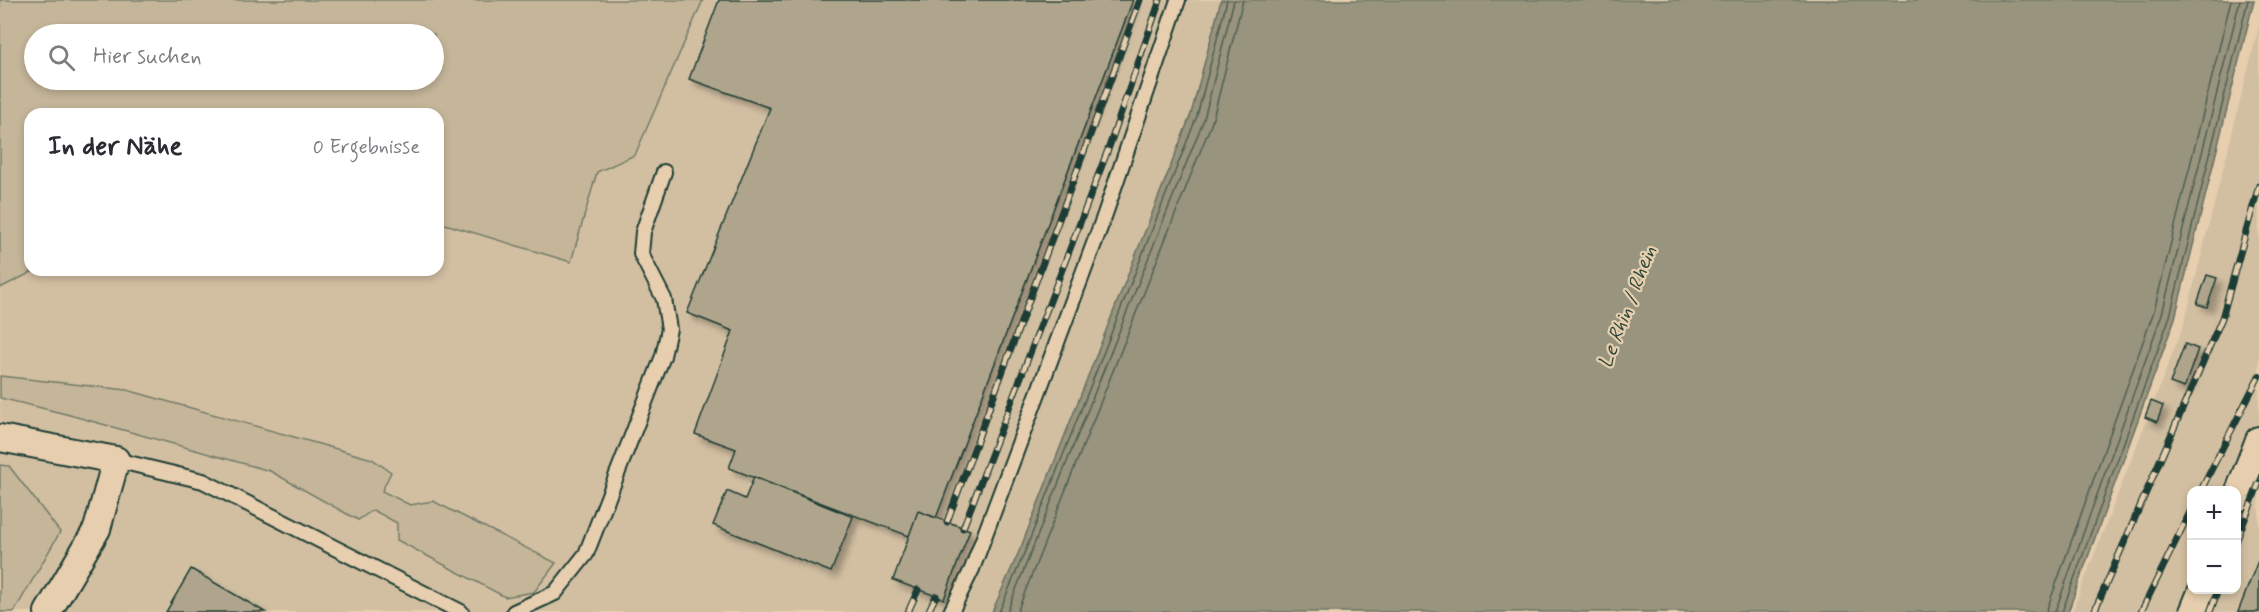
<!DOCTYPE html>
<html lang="de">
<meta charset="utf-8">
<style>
:root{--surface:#fff;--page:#f2f2f3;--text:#2b2b33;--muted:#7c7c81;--line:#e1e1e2}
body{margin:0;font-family:Mynerve,sans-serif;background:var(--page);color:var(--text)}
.controls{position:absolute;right:18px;bottom:18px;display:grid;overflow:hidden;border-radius:12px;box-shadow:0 3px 9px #0003}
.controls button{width:54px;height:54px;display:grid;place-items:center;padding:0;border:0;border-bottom:2px solid var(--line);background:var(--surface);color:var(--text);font:30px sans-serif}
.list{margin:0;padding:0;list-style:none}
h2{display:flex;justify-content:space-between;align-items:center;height:78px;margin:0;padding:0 24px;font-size:26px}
h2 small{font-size:20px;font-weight:400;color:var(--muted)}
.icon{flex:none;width:33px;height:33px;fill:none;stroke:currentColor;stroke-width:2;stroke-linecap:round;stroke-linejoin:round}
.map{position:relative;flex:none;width:2259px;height:612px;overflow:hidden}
.search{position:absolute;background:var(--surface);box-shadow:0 3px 9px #0003;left:24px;top:24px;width:420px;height:66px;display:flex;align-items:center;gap:15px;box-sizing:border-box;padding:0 21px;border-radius:33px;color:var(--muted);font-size:22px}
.panel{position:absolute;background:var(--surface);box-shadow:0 3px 9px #0003;left:24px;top:108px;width:420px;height:168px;border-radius:18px}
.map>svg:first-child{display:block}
.built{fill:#d2bfa2;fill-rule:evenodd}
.green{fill:#c5b69a;stroke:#727a67;stroke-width:1.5;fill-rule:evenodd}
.water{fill:#98947e;stroke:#687160;stroke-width:1.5}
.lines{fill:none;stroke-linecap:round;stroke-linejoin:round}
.shore{stroke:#4f6052;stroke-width:1.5}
.building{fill:#afa58c;stroke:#1f3d34;stroke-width:1.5;filter:url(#shadow)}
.lane-casing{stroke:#1f3d34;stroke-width:18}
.street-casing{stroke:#1f3d34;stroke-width:30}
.lane{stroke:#e6ceae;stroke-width:14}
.street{stroke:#e6ceae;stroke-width:26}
.rail-casing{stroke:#1f3d34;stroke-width:7}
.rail{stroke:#e6ceae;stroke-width:4.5;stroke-dasharray:14;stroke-linecap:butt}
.labels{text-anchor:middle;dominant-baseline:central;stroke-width:4.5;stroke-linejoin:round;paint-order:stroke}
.water-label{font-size:20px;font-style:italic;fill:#2b463b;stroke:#e6ceae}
</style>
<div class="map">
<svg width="2259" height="612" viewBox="0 0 2259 612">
<defs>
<filter id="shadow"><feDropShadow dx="5.5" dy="5.5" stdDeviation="3" flood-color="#0004"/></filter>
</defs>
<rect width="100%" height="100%" fill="#e6ceae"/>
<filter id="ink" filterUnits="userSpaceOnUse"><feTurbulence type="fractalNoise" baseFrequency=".0167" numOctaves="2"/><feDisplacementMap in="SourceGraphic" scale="12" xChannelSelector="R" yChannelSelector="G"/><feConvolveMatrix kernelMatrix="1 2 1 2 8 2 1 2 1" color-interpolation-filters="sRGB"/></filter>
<g filter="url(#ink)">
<path class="built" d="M0,0h1221l-30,114 -170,433 -29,65h-992zM34,34h400v46h-400zM30,114h408v156h-408z
M2259,26v586h-187l112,-288zM2192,490h44v100h-44z"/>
<path class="green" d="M0,0h703l-68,155 -38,17 -26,90 -133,-40v-108h-408v156h6l-36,18zM34,34h400v46h-400z
M0,376l127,14 245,69 19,13 -9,19 28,14 23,-4 123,62 -22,29 -29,5 -108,-57v-17l-24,-13 -15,10 -88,-49 -204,-57 -66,-16z
M0,465l9,1 51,66 -46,80h-14z"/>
<path class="water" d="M1221,0h1033l-79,318 -107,294h-1076l29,-65 170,-433z"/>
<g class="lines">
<path class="shore" d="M999,612l27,-63 171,-433 30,-116
M1007,612l197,-493 30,-119
M1017,612l195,-490 31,-122
M2046,612l108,-301 77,-311
M2055,612l107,-298 78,-314
M2062,612l108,-296 78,-316"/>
</g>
<path class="building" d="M719,0h414l-197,518 -18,-7 -9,25 -180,-68 7,-19 -41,-15 38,-103 -46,-18 83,-205 -81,-29z
M2207,275l10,3 -10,29 -10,-3z
M2185,344l13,5 -14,39 -14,-5z
M2151,401l12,5 -6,16 -12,-5z
M754,477l99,40 -22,55 -118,-47 14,-34 18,8z
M918,511l52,19 -26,69 -51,-19z
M2259,558v54h-21z
M191,569l74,43h-99z"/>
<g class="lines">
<defs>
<path id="lane" d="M116,460l87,21 258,131
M514,612l41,-19 31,-39 77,-198 6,-27 -5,-30 -23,-45 2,-22 21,-60
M951,612l21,-43 132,-352 74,-217"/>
<path id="street" d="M0,438l116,22 -19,69 -49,83
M2236,499l23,-59
M2193,612l9,-22"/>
</defs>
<use href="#lane" class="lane-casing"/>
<use href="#street" class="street-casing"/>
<use href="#lane" class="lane"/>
<use href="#street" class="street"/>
<defs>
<path id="rail" d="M2201,490l58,-114
M947,522l193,-522
M963,528l146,-381 51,-147
M2236,542l23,-59
M908,612l10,-22
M928,612l8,-16
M2094,612l128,-294 37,-133
M2141,612l51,-104
M2210,612l8,-22"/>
</defs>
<use href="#rail" class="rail-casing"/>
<use href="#rail" class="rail"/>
</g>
</g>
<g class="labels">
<g class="water-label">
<text transform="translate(1628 307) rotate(-69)">Le Rhin / Rhein</text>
</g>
</g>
</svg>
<div class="controls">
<button>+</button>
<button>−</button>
</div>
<div class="search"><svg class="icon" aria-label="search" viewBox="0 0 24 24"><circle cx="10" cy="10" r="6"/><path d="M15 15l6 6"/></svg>Hier suchen</div>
<section class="panel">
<h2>In der Nähe<small>0 Ergebnisse</small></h2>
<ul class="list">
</ul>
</section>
</div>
